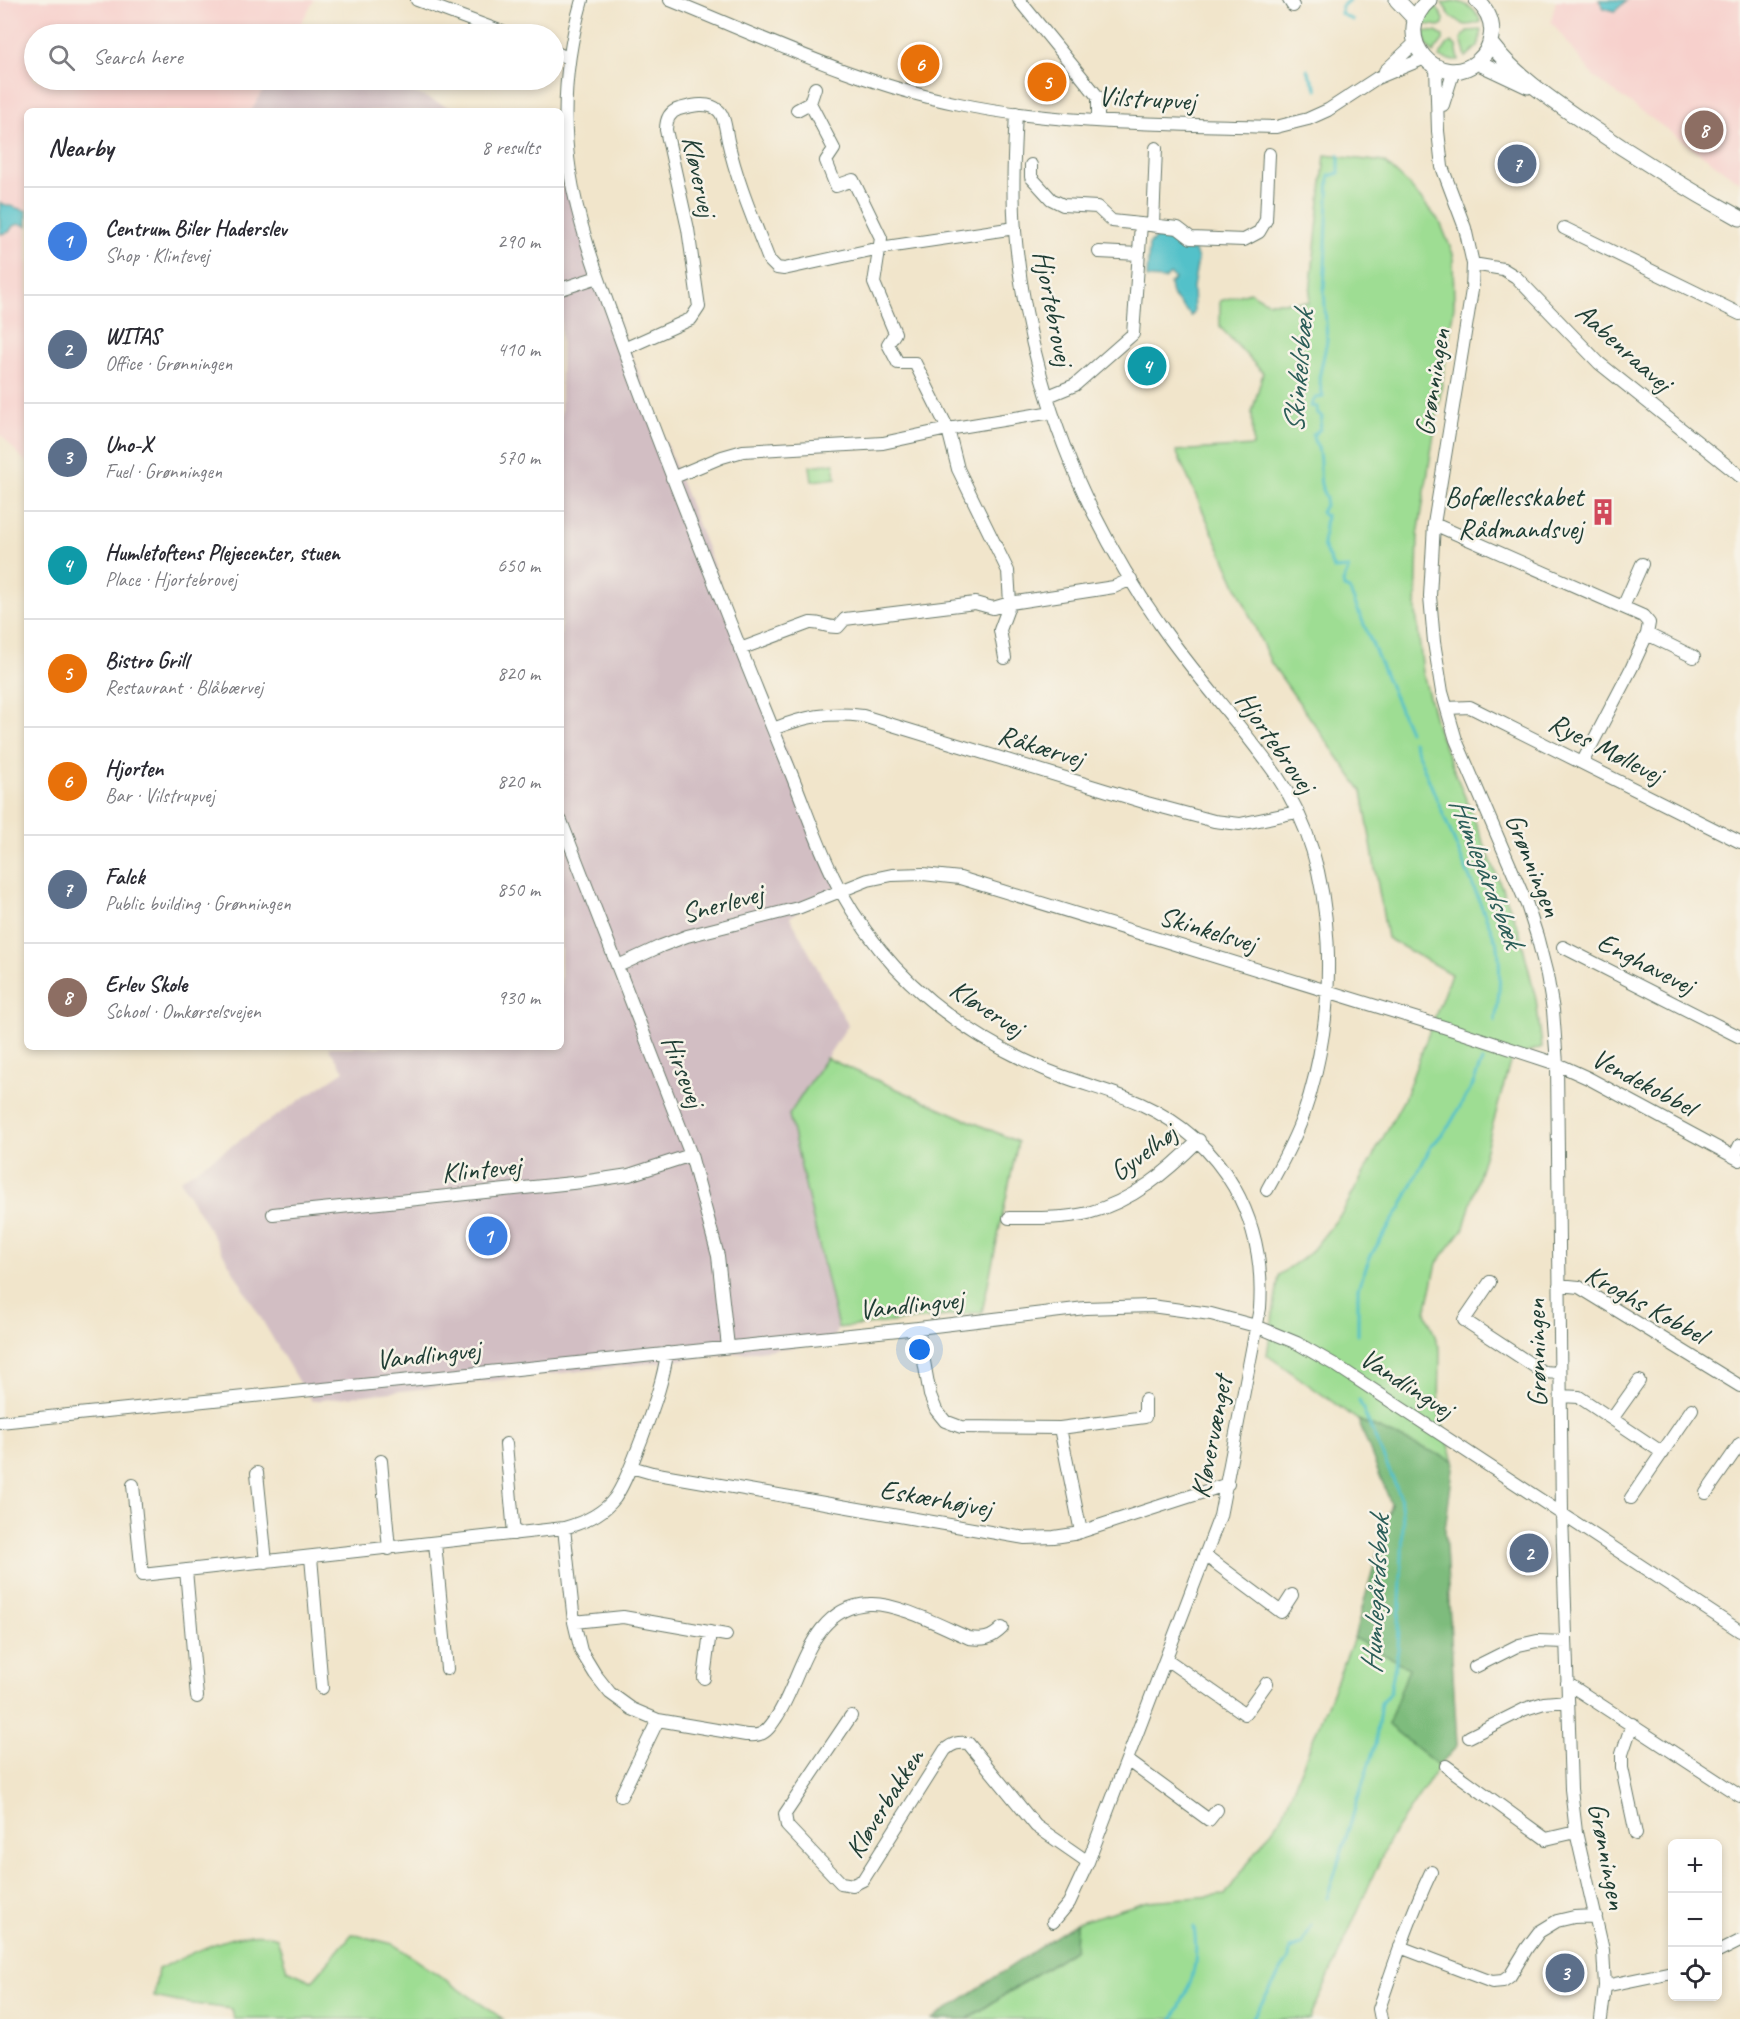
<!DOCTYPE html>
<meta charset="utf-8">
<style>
:root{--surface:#fff;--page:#f7f7f7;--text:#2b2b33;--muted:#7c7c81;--line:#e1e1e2;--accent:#d1495b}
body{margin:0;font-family:Caveat,sans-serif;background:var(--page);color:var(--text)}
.controls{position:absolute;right:18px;bottom:18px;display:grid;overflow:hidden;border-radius:9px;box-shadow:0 3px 9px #0003}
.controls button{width:54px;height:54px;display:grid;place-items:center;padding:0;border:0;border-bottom:2px solid var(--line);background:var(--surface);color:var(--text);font:30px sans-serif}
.you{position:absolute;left:920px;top:1350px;width:21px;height:21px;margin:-15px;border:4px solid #fff;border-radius:50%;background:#1a73e8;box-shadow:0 0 0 9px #1a73e833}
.badge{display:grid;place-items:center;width:39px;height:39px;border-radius:50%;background:var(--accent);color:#fff;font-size:20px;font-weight:700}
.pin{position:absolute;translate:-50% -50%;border:3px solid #fff;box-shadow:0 2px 6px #0006}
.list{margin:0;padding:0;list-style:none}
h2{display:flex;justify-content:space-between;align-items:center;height:78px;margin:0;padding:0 24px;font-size:26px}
h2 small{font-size:20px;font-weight:400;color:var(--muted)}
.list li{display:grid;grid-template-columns:39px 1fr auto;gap:18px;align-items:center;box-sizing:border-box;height:108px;padding:0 24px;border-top:2px solid var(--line)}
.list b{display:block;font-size:22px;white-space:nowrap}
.list p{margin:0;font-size:20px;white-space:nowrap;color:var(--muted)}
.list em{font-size:20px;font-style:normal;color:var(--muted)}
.icon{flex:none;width:33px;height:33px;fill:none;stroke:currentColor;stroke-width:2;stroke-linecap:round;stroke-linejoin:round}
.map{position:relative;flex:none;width:1740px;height:2019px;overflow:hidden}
.search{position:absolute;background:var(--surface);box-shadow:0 3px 9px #0003;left:24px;top:24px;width:540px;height:66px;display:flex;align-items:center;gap:15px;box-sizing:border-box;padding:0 21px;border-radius:33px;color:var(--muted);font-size:22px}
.panel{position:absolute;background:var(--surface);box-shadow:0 3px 9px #0003;left:24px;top:108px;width:540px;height:942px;border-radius:9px}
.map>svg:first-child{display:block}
.built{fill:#f7d0cc}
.industrial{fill:#d2bec3}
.green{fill:#9edd93;stroke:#5e8d64;stroke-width:1.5}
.forest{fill:#7ebc7d;stroke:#4e7c58;stroke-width:1.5}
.water{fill:#53c1c9;stroke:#397f7e;stroke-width:1.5}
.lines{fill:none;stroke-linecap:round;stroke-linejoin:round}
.stream{stroke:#53c1c9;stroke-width:3}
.minor-casing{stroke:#687869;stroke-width:14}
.major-casing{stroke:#687869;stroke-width:17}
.minor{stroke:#fff;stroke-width:12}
.major{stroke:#fff;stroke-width:15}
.labels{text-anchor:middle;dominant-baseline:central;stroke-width:5;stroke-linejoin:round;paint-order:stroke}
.street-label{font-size:28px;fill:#1f3d34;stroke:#f7f3e8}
.poi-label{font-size:28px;fill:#1f3d34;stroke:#f7f3e8;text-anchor:end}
.water-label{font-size:30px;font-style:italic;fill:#2c5e59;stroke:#f7f3e8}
</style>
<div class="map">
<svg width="1740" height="2019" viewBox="0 0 1740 2019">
<rect width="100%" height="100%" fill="#f7f3e8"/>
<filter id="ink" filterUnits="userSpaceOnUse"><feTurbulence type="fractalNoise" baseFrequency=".0167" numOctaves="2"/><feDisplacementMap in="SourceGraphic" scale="12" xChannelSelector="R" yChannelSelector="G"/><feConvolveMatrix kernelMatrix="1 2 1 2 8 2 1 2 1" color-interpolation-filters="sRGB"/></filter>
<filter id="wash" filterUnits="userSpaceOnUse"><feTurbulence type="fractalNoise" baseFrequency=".008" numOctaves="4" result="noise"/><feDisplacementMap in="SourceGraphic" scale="24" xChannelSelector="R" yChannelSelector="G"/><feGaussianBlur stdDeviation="1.35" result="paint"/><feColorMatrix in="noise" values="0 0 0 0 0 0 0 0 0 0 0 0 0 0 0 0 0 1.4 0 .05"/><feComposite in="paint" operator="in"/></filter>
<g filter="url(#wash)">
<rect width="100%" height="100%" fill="#f1e5cb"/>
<path class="built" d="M0,0h314l-19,34h-261v46h235l-18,31h-224v352l-27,-29z
M1556,0h184v182l-145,-104 -44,-56z"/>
<path class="industrial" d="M269,80h116l73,31h-207z
M561,174l277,711 -48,32 58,108 -59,90 49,213 -7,15 -519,58 -13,-18 -119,-203 164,-109 -16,-24h233z"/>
<path class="green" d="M1453,1c14,2 23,8 28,21 -5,1 -13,5 -18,2 -5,-3 -5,-5 -11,-6l-10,-15z
M1436,6l8,13 -1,5 -4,2 -16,-2 4,-8z
M1482,30l-4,16 -12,11 -5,-18 6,-8z
M1423,31l13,1 7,4v4l-10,13 -6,-7z
M1451,42l5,4 3,14h-10l-10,-3 8,-12z
M1325,155l59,7 26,24 30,36 13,32 1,52 -36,230 -2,76 7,61 14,55 82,202 17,69 6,48 -31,12 -47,169 -27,35 -11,49 14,38 -1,63 15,48 -96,-41 -91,-65 12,-80 31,-22 32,-40 62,-114 47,-125 -64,-36 -25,-147 -91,-128 -95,-212 77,-5 -1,-34 11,-39 -43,-46v-26l30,-9 17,10h42z
M834,463l2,15 -24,3 -2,-15z
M826,1058l192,84 -36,170 -144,16 -49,-213z
M1354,1638l56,30 -22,57 51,41 -50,74 -79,179h-342l107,-70 1,-26 72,-22 77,-6 57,-79z
M352,1934l41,10 110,75h-269l-2,-10 -54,-7 -24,-5 4,-28c33,-14 84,-45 119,-31l10,32 25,11z"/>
<path class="forest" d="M1358,1420l96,41 -9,69 12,216 -18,20 -51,-41 21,-57 -55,-30 37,-134z
M1076,1923l-1,26 -108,70h-35z"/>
<path class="water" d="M1599,0h28l-12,11 -11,-3z
M0,203l27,8v15l-7,-2 -7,2 -4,6 -9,2z
M1156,237l36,7 6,15 -5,28 1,25 -3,4 -19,-21 -2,-11 5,-5 -5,-5 -5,5 -18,-1 2,-33z"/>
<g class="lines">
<path class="stream" d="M1349,0l-7,6 -1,8 12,6
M1307,70l10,20
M1339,155v18l-10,3 -5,114 3,51 -8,37 4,19 -8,1 -4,8 6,1v5l5,5 -2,12 -7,6c0,7 3,7 5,13 5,18 -2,33 8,50l-1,7 -4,7 2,3h3l-3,30 11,24 15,-1 -6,14 1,5 5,2 60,142
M1413,742l85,204c3,26 2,49 -3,75
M1358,1335v-47l13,-33 30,-48 29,-59 19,-22 24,-42 9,-23
M1327,1898l48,-153 6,-42 9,-11 8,-43 4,-93 1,-34 -3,-26 -41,-96
M1173,2019c18,-33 27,-53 21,-92
M1252,2019l37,-61 1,-9 12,-5 10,-19"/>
</g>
</g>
<g filter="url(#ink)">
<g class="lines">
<defs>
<path id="minor" d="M417,0l91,34
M582,0c-16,56 -21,114 -12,172 8,52 27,102 45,152 31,87 65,173 99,258 25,64 51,128 77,191 15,37 30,82 49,117 15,27 35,55 55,77 42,45 93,78 149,102 32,14 66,21 97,35 83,38 125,115 119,204l-40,208 -132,346 -19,41 -16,19
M670,0c94,38 189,84 289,104 101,21 213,20 317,23l32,-8 20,-9 49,-32 48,-20
M1019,0l79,97v23
M1289,0l4,6
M554,52l14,6
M1436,66l2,65 4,36 23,61 8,36 -1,26 -38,234 -4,72 4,46 8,50 14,48 71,165 10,31 10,39 6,35 4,54 5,450 9,275 5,43 27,118 2,36 -4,33
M1385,71l30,-28
M815,88l-5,15 24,46 -8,12 10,25 17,-6 28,58 -7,45 21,50 -7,11 10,19h17l33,66 10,40 50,102 2,32 -10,27 5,28
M1443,105l11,-35
M797,110l13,-7
M1016,113c-2,39 -4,79 -1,118 8,96 35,195 78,281 19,38 41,76 66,111 36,53 81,100 118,153 64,92 62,238 26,340 -9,26 -23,50 -36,74
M1031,165v12l20,22 12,6 34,2 15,14 66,7 13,10 53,2 15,-8 7,-12 3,-66
M1153,225l3,-77
M1564,228l176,86
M1099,252l40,2
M1473,264l30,5 13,8 83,86 141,113
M561,289l37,-12
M624,349l67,-30 8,-12 -11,-78 -22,-99c0,-10 3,-18 13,-21 12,-3 30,-8 40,2 6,6 7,21 9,30 9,41 26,80 41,119l8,8 7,1 96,-21 135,-20
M1048,396l27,-11 58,-51 8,-110
M672,478l50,-21 21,-6 140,-8 65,-14 104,-17
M1434,524l209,92 6,7 -2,11 -15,33 -50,96
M1623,607l19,-43
M1647,634l47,23
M740,649l70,-26c11,-1 17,5 28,4l7,-8 130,-16 18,5 17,-5 104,-16 17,-8
M1447,708l23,-1 270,135
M773,729c33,-13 55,-17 90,-13l284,87 67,18 26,3 57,-12
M561,821l130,334 27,101 10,91
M1563,947l177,90
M618,966l43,-20 26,-10 111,-28 70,-28 24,-5 31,-1 37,4 487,150 110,36 31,14 152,82
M1734,1157l6,-12
M273,1214l309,-32 47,-7 62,-20
M1009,1218c26,0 53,1 79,-5 45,-12 79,-41 111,-73
M1490,1282l-26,38 79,52 17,1
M1559,1285l20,2 161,99
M918,1328l12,67 6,15 9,11 16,6 99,1 85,-11v-17
M1561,1396l18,1 84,56
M1612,1419l27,-38
M0,1422l918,-94 167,-20 66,-2 60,8 45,12 41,17 40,23 403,265
M1060,1428l21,104
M506,1444l8,90
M381,1461l8,88
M631,1467l21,6 373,65 29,-1 20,-3 154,-50
M257,1473l9,89
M133,1485l9,90 422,-47c19,-5 38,-13 51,-30 12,-18 19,-40 27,-60 10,-28 21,-55 25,-85
M1706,1493l34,-49
M1631,1498l61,-89
M564,1528l10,94 7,29 14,23 15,19 22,16 26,11 -37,76
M435,1543l12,126
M1206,1556l75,56 11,-17
M311,1557l11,131
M186,1570l11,127
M574,1622l49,-5 103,18
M1166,1659l79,55 22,-31
M1475,1667l44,-22 18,-4 29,1
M704,1678l6,-46
M1567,1683l173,113
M851,1716l-66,98 2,12 54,57 12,2 10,-5 82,-130c8,-7 13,-8 23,-7l68,83 52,36
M658,1720l88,15c4,0 10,1 14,-1 7,-2 12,-10 16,-16 26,-39 33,-111 93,-114 27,-2 74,23 100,34 14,2 22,1 33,-10
M1632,1724l-10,30v14l14,66
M1469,1737l56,-28 19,-6 24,-2
M1127,1760l82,60 8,-10
M1446,1766l100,73 30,-7
M1400,1947l92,35 11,-1 7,-5 17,-28 12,-16 18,-11 17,-4 22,-1
M1718,1952l22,-11
M1605,1986l67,-14
M1381,2019l-2,-10c16,-47 31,-93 52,-137"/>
<path id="major" d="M1397,0l18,19
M1429,0c-41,36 10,94 49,61 7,-6 12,-15 13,-24 3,-15 -4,-27 -14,-37
M1490,43c23,30 60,56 91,77 51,35 104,68 159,98
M1477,62l51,24"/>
</defs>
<use href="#minor" class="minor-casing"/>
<use href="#major" class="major-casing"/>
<use href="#minor" class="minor"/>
<use href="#major" class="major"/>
</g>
</g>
<defs>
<symbol id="building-bare" viewBox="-9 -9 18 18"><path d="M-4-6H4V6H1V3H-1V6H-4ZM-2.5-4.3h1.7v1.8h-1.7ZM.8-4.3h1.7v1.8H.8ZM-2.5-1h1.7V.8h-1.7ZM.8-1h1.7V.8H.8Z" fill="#d1495b" stroke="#f7f3e8" stroke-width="2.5" paint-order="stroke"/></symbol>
</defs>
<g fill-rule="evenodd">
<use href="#building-bare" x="1584" y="493" width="38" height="38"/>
</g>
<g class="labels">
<g class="street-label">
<text transform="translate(1147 98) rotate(3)">Vilstrupvej</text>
<text transform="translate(700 176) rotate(78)">Kløvervej</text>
<text transform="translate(1054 308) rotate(79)">Hjortebrovej</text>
<text transform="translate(1624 347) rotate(42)">Aabenraavej</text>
<text transform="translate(1432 382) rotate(-81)">Grønningen</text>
<text transform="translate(1276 742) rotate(55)">Hjortebrovej</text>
<text transform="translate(1041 746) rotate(17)">Råkærvej</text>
<text transform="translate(1606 748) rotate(27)">Ryes Møllevej</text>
<text transform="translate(1534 865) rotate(68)">Grønningen</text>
<text transform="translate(722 903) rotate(-15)">Snerlevej</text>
<text transform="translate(1208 929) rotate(17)">Skinkelsvej</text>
<text transform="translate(1646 963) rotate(27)">Enghavevej</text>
<text transform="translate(987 1008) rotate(33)">Kløvervej</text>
<text transform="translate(684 1071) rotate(69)">Hirsevej</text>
<text transform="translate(1644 1082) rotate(28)">Vendekobbel</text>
<text transform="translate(1143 1152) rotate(-37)">Gyvelhøj</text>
<text transform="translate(481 1169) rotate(-6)">Klintevej</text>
<text transform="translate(911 1304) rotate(-6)">Vandlingvej</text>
<text transform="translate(1646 1304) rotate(29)">Kroghs Kobbel</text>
<text transform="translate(1536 1353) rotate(-91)">Grønningen</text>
<text transform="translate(428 1354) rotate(-6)">Vandlingvej</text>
<text transform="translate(1407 1383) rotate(33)">Vandlingvej</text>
<text transform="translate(1211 1437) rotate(-79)">Kløvervænget</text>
<text transform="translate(936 1498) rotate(10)">Eskærhøjvej</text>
<text transform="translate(884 1803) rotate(-58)">Kløverbakken</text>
<text transform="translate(1608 1856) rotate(79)">Grønningen</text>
</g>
<g class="poi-label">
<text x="1583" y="496">Bofællesskabet<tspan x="1583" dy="32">Rådmandsvej</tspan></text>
</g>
<g class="water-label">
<text transform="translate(1298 372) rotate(-85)">Skinkelsbæk</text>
<text transform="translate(1487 872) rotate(69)">Humlegårdsbæk</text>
<text transform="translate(1375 1595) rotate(-87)">Humlegårdsbæk</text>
</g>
</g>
</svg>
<div class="controls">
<button>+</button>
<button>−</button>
<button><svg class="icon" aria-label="locate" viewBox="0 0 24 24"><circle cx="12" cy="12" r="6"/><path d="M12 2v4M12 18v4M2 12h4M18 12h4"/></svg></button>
</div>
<div class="you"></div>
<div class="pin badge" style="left:488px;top:1236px;background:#3f7fe0">1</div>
<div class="pin badge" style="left:1529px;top:1553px;background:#5c6f8a">2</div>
<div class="pin badge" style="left:1565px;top:1973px;background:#5c6f8a">3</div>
<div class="pin badge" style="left:1147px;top:366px;background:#0f9aa8">4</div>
<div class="pin badge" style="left:1047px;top:82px;background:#e8710a">5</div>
<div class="pin badge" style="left:920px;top:64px;background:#e8710a">6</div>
<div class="pin badge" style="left:1517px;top:164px;background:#5c6f8a">7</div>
<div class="pin badge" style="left:1704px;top:130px;background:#8d6e63">8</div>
<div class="search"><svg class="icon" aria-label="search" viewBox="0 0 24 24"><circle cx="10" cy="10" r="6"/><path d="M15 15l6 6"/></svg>Search here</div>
<section class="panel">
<h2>Nearby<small>8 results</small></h2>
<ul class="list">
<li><span class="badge" style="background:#3f7fe0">1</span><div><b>Centrum Biler Haderslev</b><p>Shop · Klintevej</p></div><em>290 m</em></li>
<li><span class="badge" style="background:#5c6f8a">2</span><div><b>WITAS</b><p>Office · Grønningen</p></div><em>410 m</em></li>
<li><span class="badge" style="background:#5c6f8a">3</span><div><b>Uno-X</b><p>Fuel · Grønningen</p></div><em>570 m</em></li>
<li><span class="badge" style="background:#0f9aa8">4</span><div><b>Humletoftens Plejecenter, stuen</b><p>Place · Hjortebrovej</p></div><em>650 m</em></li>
<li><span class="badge" style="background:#e8710a">5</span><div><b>Bistro Grill</b><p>Restaurant · Blåbærvej</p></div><em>820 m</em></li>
<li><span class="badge" style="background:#e8710a">6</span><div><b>Hjorten</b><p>Bar · Vilstrupvej</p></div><em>820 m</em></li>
<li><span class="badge" style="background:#5c6f8a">7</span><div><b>Falck</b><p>Public building · Grønningen</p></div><em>850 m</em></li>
<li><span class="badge" style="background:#8d6e63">8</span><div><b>Erlev Skole</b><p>School · Omkørselsvejen</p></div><em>930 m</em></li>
</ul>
</section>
</div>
